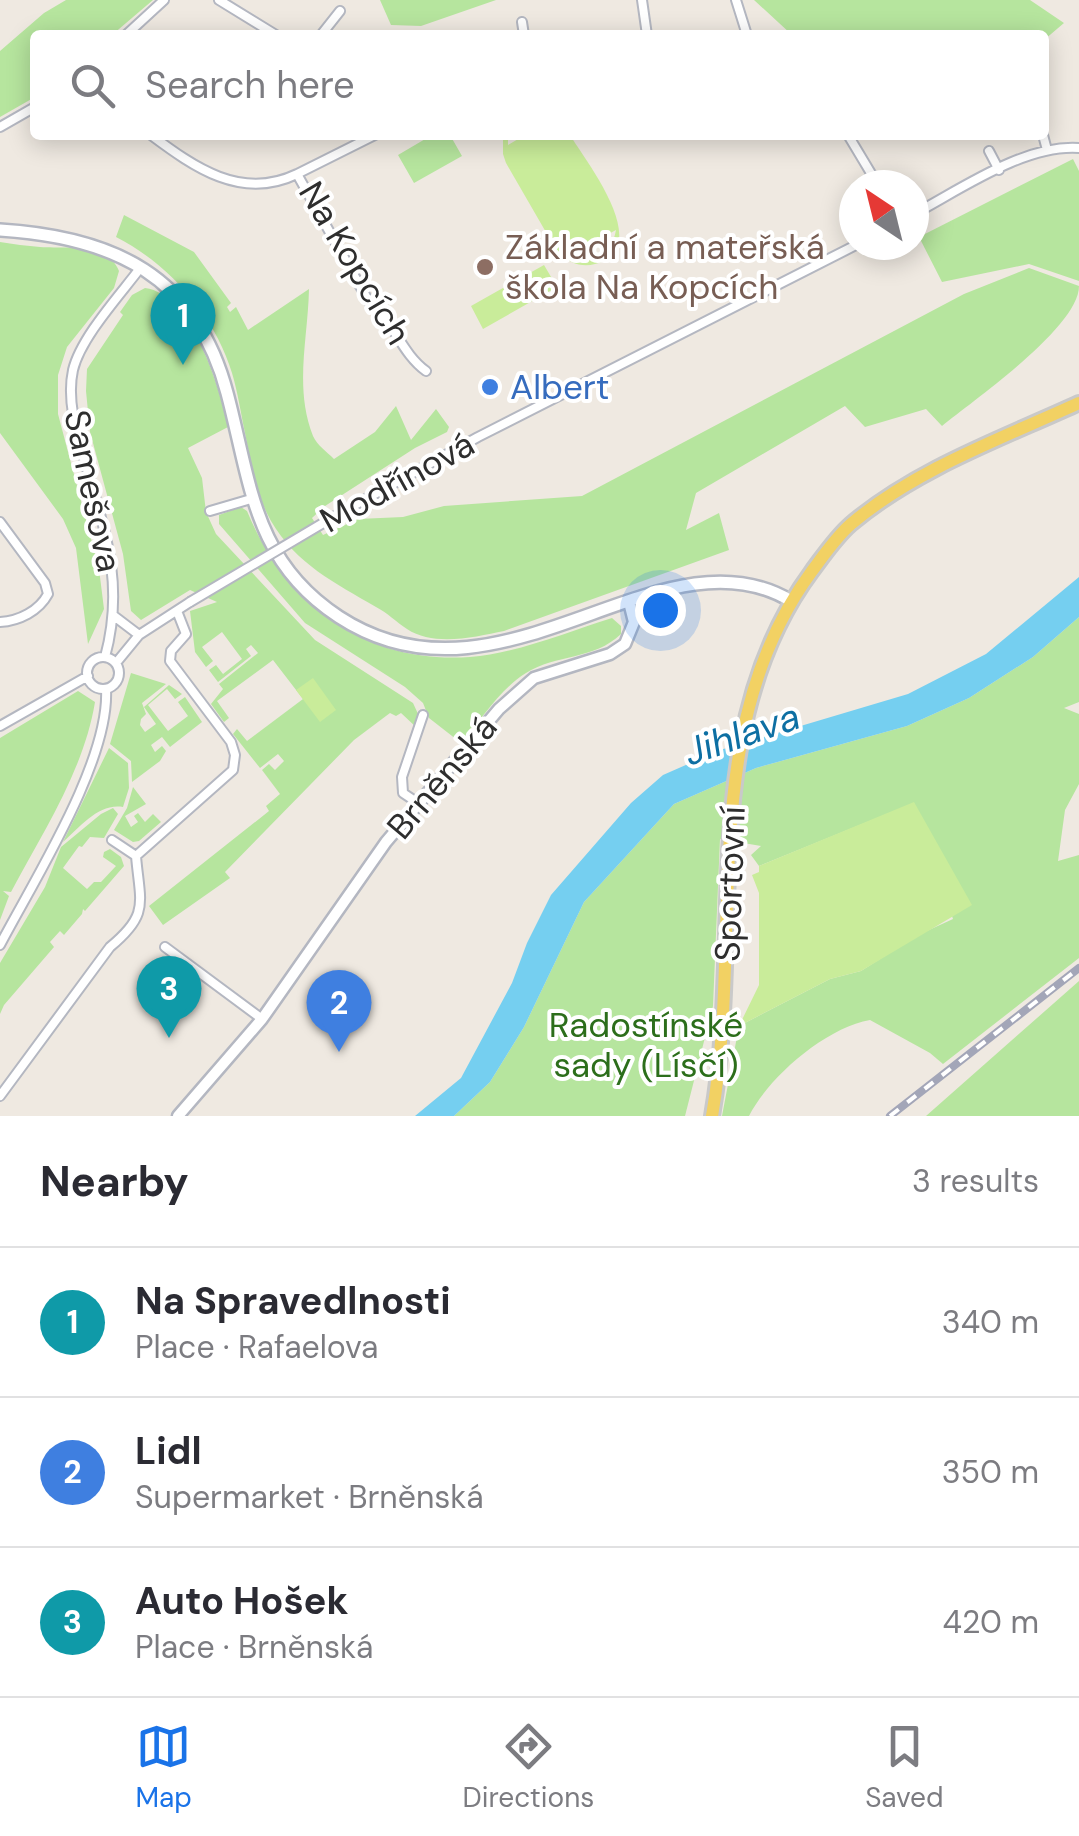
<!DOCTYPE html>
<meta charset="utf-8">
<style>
:root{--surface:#fff;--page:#f7f7f7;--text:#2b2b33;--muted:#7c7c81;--line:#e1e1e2;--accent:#1a73e8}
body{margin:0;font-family:"DM Sans",sans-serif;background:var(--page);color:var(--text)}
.compass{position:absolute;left:839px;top:170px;width:90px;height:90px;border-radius:50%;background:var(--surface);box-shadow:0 5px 25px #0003;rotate:325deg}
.you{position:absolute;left:660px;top:610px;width:35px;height:35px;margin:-25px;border:8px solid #fff;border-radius:50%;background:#1a73e8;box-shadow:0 0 0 15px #1a73e833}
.badge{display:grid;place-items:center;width:65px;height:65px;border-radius:50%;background:var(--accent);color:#fff;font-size:32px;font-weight:700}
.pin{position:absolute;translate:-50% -82px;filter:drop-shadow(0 2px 5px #0008)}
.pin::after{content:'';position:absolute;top:52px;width:35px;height:30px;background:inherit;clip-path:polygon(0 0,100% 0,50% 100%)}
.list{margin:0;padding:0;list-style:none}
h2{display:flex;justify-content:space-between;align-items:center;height:130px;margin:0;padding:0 40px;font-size:42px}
h2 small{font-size:32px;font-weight:400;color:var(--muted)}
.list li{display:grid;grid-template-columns:65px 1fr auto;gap:30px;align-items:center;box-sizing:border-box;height:150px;padding:0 40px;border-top:2px solid var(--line)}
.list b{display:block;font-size:38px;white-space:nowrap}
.list p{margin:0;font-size:32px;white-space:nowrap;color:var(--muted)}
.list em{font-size:32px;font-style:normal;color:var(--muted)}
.icon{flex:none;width:55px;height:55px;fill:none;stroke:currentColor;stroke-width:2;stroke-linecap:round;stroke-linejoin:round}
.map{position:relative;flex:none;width:1079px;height:1116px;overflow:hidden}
.search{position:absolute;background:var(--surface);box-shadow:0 5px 25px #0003;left:30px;right:30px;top:30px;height:110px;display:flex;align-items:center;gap:25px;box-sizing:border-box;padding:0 35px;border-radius:10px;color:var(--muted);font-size:38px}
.sheet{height:580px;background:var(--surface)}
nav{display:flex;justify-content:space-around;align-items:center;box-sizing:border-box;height:140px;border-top:2px solid var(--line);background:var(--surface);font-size:28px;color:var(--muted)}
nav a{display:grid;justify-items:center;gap:5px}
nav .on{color:var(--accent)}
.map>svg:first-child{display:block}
.green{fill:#b6e59e}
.pitch{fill:#c9ec9a;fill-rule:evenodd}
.water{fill:#75cff0}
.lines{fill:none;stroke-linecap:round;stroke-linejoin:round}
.minor-casing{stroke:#b4b7c1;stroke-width:12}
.tertiary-casing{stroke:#b4b7c1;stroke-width:15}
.secondary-casing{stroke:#b4b7c1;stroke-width:16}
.primary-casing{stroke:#c9c9c9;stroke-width:18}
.minor{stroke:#fff;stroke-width:8}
.tertiary{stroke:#fff;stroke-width:10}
.secondary{stroke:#fff;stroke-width:11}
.primary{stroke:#f2d163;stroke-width:12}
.rail-casing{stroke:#a3a6b8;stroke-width:8}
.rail{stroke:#fff;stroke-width:4;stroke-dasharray:11;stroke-linecap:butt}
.minor-bridge-casing{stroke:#b4b7c1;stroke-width:12;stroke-linecap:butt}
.minor-bridge{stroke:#fff;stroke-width:8}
.education-dot{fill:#8d6e63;stroke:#fff;stroke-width:4}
.shop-dot{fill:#3f7fe0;stroke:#fff;stroke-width:4}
.labels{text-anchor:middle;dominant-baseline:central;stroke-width:8;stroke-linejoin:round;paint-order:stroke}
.education-label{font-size:35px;fill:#785e54;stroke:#fff;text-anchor:start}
.street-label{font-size:35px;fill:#2e2e2e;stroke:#fff}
.shop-label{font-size:35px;fill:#366cbe;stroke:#fff;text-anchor:start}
.park-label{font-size:35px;fill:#2c6e1b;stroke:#fff}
.water-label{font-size:38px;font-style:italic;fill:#0d6fa3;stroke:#fff}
</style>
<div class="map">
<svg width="1079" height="1116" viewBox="0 0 1079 1116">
<rect width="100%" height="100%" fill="#efe9e1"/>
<path class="green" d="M66,0h87l-41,35h-77v62l-35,20v-66l44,-38z
M380,0h116l-75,26 -30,-1z
M754,0h276l34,23 -20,17v-5h-252z
M432,135h18l12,21 -48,27 -16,-28z
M1073,159l6,12v110l-50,-17 -87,18 -23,-45z
M124,215l70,37 37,51 -4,4 3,5 6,-5 12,23 61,-41c-1,50 -15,99 4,147 4,9 14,16 21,23l41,-27 21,-26 15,34 25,-31 13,18 -2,5 -32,16 -90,58 -13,12 11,17 35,-16 45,-2 41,-11 138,-10 382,-202 65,-26 50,18c0,41 -104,113 -137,140l-16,-17 -61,18 -20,-21 -149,87 -10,37 33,-17 10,37 -225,81c-29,6 -70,16 -97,-2 -11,-7 -19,-16 -31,-22 -41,-24 -80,-43 -105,-86 -15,-26 -20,-58 -26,-88 -4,-19 -7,-40 -13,-60 -17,-57 -63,-109 -116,-136z
M0,242c13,2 27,4 40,5 25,2 67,-6 79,24l-5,17 -47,59 -9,28v39l41,155 5,40 -16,35 -12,-96 -13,-29 -63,-86z
M145,288c47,6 75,100 83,139l-40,21 14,30 4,34 10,22 99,106 98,63 6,13 -3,11 -15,-14 -5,3 -6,-3 -36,27 -129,132 5,6 -67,47 -14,-19 120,-95 -3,-5 14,-12 -18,-24 7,-6 6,6 9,-9 -6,-7 -18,14 -27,-34 4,-5 10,12 56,-42 -30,-39 -56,41 12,17 -5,4 -13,-18 12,-15 -4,-5 39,-31 -7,-8 -5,4 5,7 -33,26 -9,-12 7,-5 7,9 19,-15 -20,-27 -20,15 11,14 -7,6 -11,-15 -5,-41 27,-9 -27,-12 -49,30 -10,-9 -8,-57 -33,-122 -4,-41 1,-22 36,-54 -3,-3 12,-17z
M241,507l6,4c39,95 119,153 223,146 48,-4 97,-25 142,-39l9,8v8c-27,26 -65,20 -95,39 -26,16 -45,47 -65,70l-32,-25 -6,-15 -18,-16 -100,-64 -86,-99v-9z
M1079,617v85l-15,6 15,6v70l-14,26 -7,51 21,-6v103l-136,106 -13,-11 -60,-33c-45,8 -101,57 -121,96h-27l17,-90 91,-47 31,-8 57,-36 35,-16 -39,-116 -155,63 -8,-11 10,-9 -41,-7 -7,167 -28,110h-231l36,-34 34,-55 60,-125 90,-98 82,-36 151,-42 62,-28 64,-41z
M131,673l35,11 -24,19 4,11 -5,5 -1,6 5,7 11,-8 -12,-17 25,-22 13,9 -7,5 -8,-10 -19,16 20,26 20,-15 -10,-14 7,-5 17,25 -32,25 -8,-10 -11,8 4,7 7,-6 4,5 -6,10 -28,21 -1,-21 -21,-17z
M78,691l17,11c-11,68 -52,130 -84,190l-8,-1 6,5 -9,24v-182z
M109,748l19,15 1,25 -6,19c-24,-4 -42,19 -60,35z
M133,787l13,17 -21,12 6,11 7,-5 -4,-6 4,-3 7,9 8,-8 8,8 -22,19 -6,1 -19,-12 13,-22z
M113,808l5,6 -14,24 -14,-1 -8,10 -3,-1 -16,22 24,21 7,-7h7l15,-16 -13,-9 1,-5 6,-3 11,8 3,9 -39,45 -2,-2 -1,5 -18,21 -4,-4 -10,11 4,5 -50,58 -4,9v-51l45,-76 16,-40 40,-33z
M1079,981v135h-153z"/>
<path class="pitch" d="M503,135h5v10l17,-10h45c17,28 85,113 25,129 -14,4 -27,-2 -37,-11l-52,-90 -3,-9zM616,230c-4,24 -23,37 -46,25z
M544,265l13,22 -74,42 -12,-23z
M313,678l23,32 -16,12 -24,-32z
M914,802l58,103 -111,66 -31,8 -91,47 20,-41v-92l-7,-18 7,-3v-6z"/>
<path class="water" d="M1079,577v40l-46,40 -64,41 -62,28 -151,42 -82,36 -90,98 -60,125 -34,55 -36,34h-39l46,-38 51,-95 15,-40 24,-48 80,-92 32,-28 57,-25 188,-56 78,-40z"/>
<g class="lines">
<defs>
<path id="minor" d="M219,0l57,35
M642,0l5,35
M736,0l11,35
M522,22l2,13
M126,35l38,-35
M321,35l19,-24
M0,127l35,-20
M151,135c43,32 90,66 146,39
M375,135l-78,39 72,128c25,19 32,51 57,69
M848,135l30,50
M1043,135l4,15
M989,151l10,19
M914,214c47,-25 111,-70 165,-66
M210,511l41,-12
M335,516l143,-79 378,-192
M0,522l45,61 3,11c-9,17 -29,27 -48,28
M114,616l25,19
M105,657c19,-70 2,-120 -18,-188 -9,-31 -21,-67 -14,-99 8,-33 47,-75 68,-103
M87 673a16 16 0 1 1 32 0a16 16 0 1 1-32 0Z
M116,663l23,-28 51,-33
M0,726l88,-50
M418,803l-15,-10 -1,-16 21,-62
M112,840l24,16
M136,856l97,-86 2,-15 -4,-13 -61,-81 1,-10 15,-17 -9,-23
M0,945c34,-65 110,-184 106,-256
M165,947l97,72
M0,1096l110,-149c40,-33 30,-44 26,-91"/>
<path id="tertiary" d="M178,1116l84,-97 124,-177 113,-133 35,-31 76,-24 15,-10 9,-22 -5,-20"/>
<path id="secondary" d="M0,230c113,7 196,45 227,163 24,90 26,168 112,224 162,106 321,-95 452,-16"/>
<path id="primary" d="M712,1116c32,-182 -17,-387 100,-545 12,-16 24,-34 39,-47 65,-55 152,-86 228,-121"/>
</defs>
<use href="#minor" class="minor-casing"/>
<use href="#tertiary" class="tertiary-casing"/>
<use href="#secondary" class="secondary-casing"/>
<use href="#primary" class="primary-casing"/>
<use href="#minor" class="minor"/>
<use href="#tertiary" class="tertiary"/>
<use href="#secondary" class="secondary"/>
<use href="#primary" class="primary"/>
<defs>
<path id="rail" d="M890,1116l189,-148"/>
</defs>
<use href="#rail" class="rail-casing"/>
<use href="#rail" class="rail"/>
<defs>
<path id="minor-bridge" d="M190,602l145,-86"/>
</defs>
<use href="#minor-bridge" class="minor-bridge-casing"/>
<use href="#minor-bridge" class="minor-bridge"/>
</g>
<circle class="education-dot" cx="485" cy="267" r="10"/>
<circle class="shop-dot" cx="490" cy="387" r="10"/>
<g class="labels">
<g class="education-label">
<text x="505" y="247">Základní a mateřská<tspan x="505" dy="40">škola Na Kopcích</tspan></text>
</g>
<g class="street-label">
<text transform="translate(355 263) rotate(59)">Na Kopcích</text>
<text transform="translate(397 482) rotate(-29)">Modřínová</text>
<text transform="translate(93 491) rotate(78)">Samešova</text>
<text transform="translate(442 777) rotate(-50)">Brněnská</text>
<text transform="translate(730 884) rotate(-88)">Sportovní</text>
</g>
<g class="shop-label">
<text x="510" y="387">Albert</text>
</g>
<g class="park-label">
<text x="646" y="1025">Radostínské<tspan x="646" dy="40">sady (Lísčí)</tspan></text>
</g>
<g class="water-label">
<text transform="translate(742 734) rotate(-19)">Jihlava</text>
</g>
</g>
</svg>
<svg class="compass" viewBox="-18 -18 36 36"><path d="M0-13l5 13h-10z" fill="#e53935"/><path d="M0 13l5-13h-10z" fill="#7c7c81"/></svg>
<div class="you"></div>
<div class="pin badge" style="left:183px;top:365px;background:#0f9aa8">1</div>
<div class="pin badge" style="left:339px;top:1052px;background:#3f7fe0">2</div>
<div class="pin badge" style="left:169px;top:1038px;background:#0f9aa8">3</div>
<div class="search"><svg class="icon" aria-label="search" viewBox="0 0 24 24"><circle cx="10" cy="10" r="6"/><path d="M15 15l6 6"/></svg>Search here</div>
</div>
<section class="sheet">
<h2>Nearby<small>3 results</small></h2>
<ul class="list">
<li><span class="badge" style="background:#0f9aa8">1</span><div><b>Na Spravedlnosti</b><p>Place · Rafaelova</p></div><em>340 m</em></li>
<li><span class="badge" style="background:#3f7fe0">2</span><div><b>Lidl</b><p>Supermarket · Brněnská</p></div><em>350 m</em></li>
<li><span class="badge" style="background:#0f9aa8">3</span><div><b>Auto Hošek</b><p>Place · Brněnská</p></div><em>420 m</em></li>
</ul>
</section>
<nav>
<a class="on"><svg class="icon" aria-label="map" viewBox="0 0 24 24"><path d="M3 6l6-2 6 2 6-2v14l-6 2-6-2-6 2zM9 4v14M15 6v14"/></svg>Map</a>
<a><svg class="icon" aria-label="directions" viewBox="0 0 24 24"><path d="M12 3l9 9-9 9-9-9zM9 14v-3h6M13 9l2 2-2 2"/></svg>Directions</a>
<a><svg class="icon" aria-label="saved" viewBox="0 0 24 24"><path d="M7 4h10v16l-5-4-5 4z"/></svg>Saved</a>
</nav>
